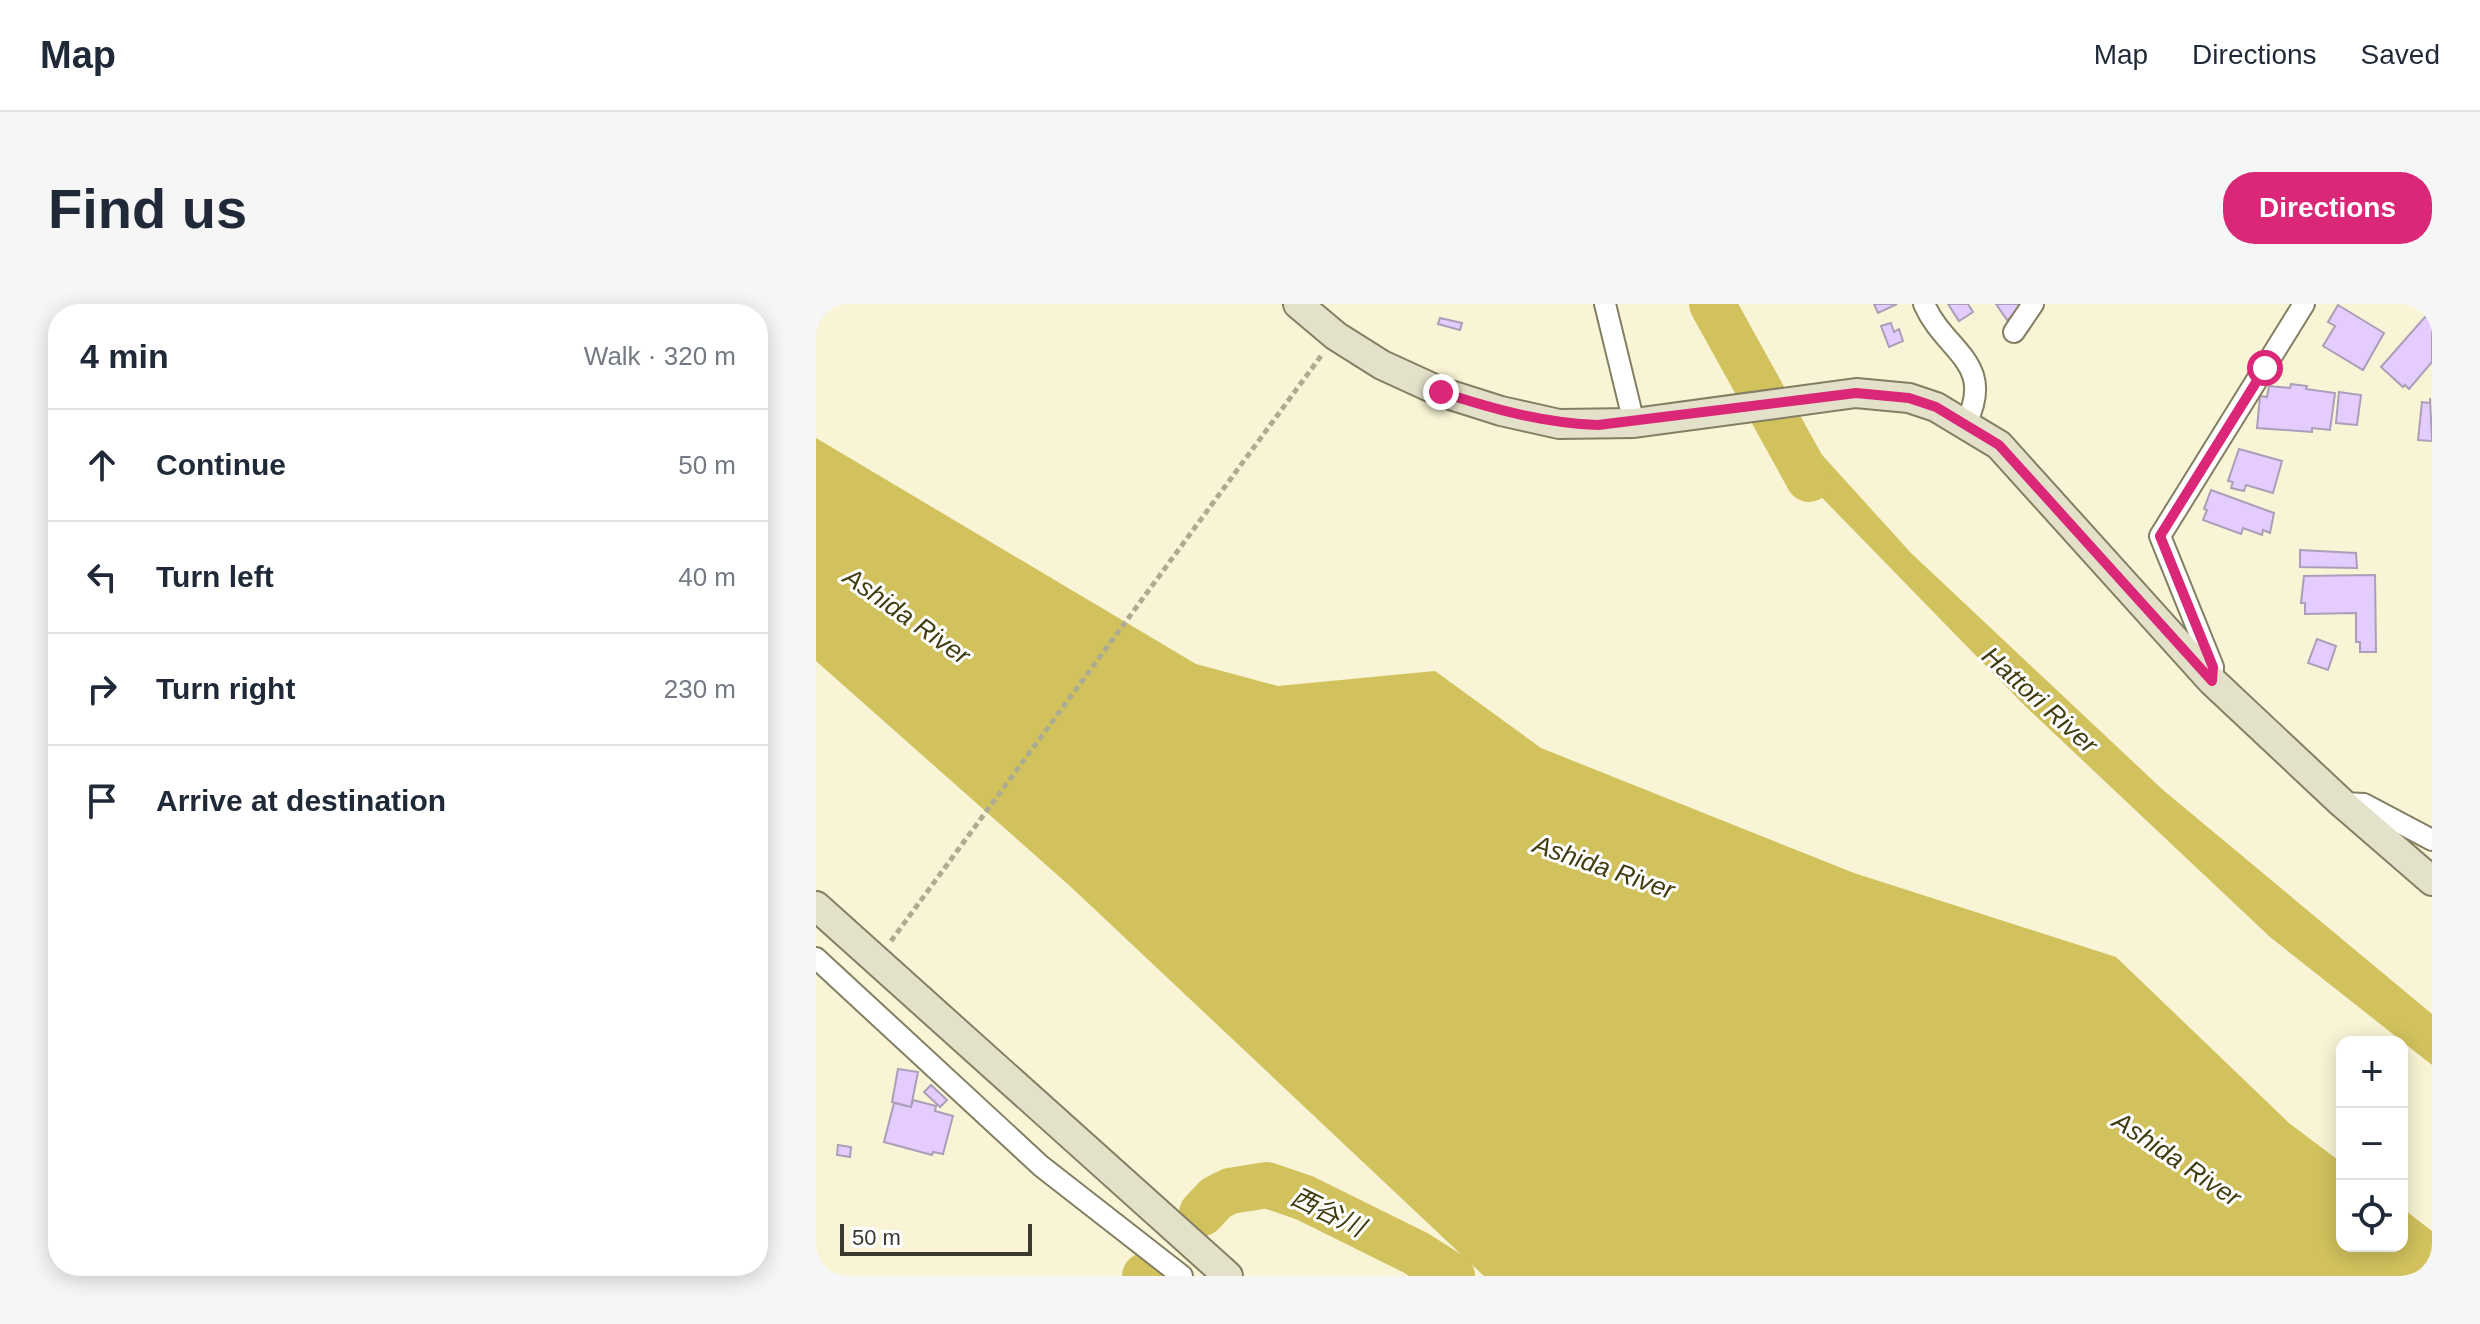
<!DOCTYPE html>
<meta charset="utf-8">
<style>
:root{--surface:#fff;--page:#f6f6f7;--text:#1f2937;--muted:#747a83;--line:#e0e1e3;--accent:#db2777}
body{margin:0;font-family:Helvetica,"Noto Sans JP",sans-serif;background:var(--page);color:var(--text)}
.controls{position:absolute;right:24px;bottom:24px;display:grid;overflow:hidden;border-radius:16px;box-shadow:0 4px 20px #0003}
.controls button{width:72px;height:72px;display:grid;place-items:center;padding:0;border:0;border-bottom:2px solid var(--line);background:var(--surface);color:var(--text);font:40px sans-serif}
.scale{position:absolute;left:24px;bottom:20px;width:192px;box-sizing:border-box;padding-left:8px;border:4px solid #3b392d;border-top:0;font-size:22px;line-height:28px;white-space:nowrap;color:#3b392d;-webkit-text-stroke:6px #fff;paint-order:stroke}
.stop{position:absolute;width:24px;height:24px;margin:-18px;border:6px solid #db2777;border-radius:50%;background:#fff}
.stop.end{background:#db2777;border-color:#fff;box-shadow:0 2px 8px #0008}
.list{margin:0;padding:0;list-style:none}
h2{display:flex;justify-content:space-between;align-items:center;height:104px;margin:0;padding:0 32px;font-size:34px}
h2 small{font-size:26px;font-weight:400;color:var(--muted)}
.list li{display:grid;grid-template-columns:52px 1fr auto;gap:24px;align-items:center;box-sizing:border-box;height:112px;padding:0 32px;border-top:2px solid var(--line)}
.list b{display:block;font-size:30px;white-space:nowrap}
.list em{font-size:26px;font-style:normal;color:var(--muted)}
.icon{flex:none;width:44px;height:44px;fill:none;stroke:currentColor;stroke-width:2;stroke-linecap:round;stroke-linejoin:round}
.map{position:relative;flex:none;width:1616px;height:972px;overflow:hidden;border-radius:32px}
header{display:flex;align-items:center;gap:48px;box-sizing:border-box;height:112px;padding:0 40px;background:var(--surface);border-bottom:2px solid var(--line)}
header strong{font-size:38px}
nav{display:flex;gap:44px;margin-inline-start:auto;font-size:28px}
.intro{display:flex;align-items:center;justify-content:space-between;box-sizing:border-box;height:192px;padding:0 48px}
h1{margin:0;font-size:56px}
.button{padding:20px 36px;border-radius:32px;background:var(--accent);color:#fff;font-size:28px;font-weight:700}
main{display:flex;gap:48px;padding:0 48px}
aside{flex:1;background:var(--surface);border-radius:32px;box-shadow:0 4px 20px #0003}
.map>svg:first-child{display:block}
.water{fill:#d1c25d}
.lines{fill:none;stroke-linecap:round;stroke-linejoin:round}
.river{stroke:#d1c25d;stroke-width:46}
.building{fill:#e4ccff;stroke:#ab9eb9;stroke-width:2}
.street-casing{stroke:#837f63;stroke-width:24}
.secondary-casing{stroke:#837f63;stroke-width:32}
.path{stroke:#aeab93;stroke-width:5;stroke-dasharray:6 4;stroke-linecap:butt}
.street{stroke:#fff;stroke-width:20}
.secondary{stroke:#e4e1ca;stroke-width:28}
.route{stroke:#db2777;stroke-width:10}
.labels{text-anchor:middle;dominant-baseline:central;stroke-width:6;stroke-linejoin:round;paint-order:stroke}
.water-label{font-size:26px;font-style:italic;fill:#433c11;stroke:#fff}
</style>
<header>
<strong>Map</strong>
<nav><a>Map</a><a>Directions</a><a>Saved</a></nav>
</header>
<div class="intro"><h1>Find us</h1><a class="button">Directions</a></div>
<main>
<aside>
<h2>4 min<small>Walk · 320 m</small></h2>
<ul class="list">
<li><svg class="icon" aria-label="ahead" viewBox="0 0 24 24"><path d="M12 20V5M6 11l6-6 6 6"/></svg><div><b>Continue</b></div><em>50 m</em></li>
<li><svg class="icon" aria-label="left" viewBox="0 0 24 24"><path d="M17 20v-9H6M10 6l-5 5 5 5"/></svg><div><b>Turn left</b></div><em>40 m</em></li>
<li><svg class="icon" aria-label="right" viewBox="0 0 24 24"><path d="M7 20v-9h11M14 6l5 5-5 5"/></svg><div><b>Turn right</b></div><em>230 m</em></li>
<li><svg class="icon" aria-label="arrive" viewBox="0 0 24 24"><path d="M6 21V4h12l-3 4 3 4H6"/></svg><div><b>Arrive at destination</b></div></li>
</ul>
</aside>
<div class="map">
<svg width="1616" height="972" viewBox="0 0 1616 972">
<rect width="100%" height="100%" fill="#f8f4d5"/>
<path class="water" d="M978,120l117,129 252,237 269,224v51l-162,-128 -245,-231 -269,-276z
M0,134l380,226 82,22 157,-15 106,77 313,125 262,84 173,166 53,40v83h60v-38l30,23v45h-948l-413,-389 -255,-226z"/>
<g class="lines">
<path class="river" d="M896,0l97,175
M386,909l14,-15 14,-7 37,-6 38,13 111,55 36,23
M329,972l5,-3"/>
</g>
<path class="building" d="M1058,0h23l-19,9z
M1132,0h20l5,8 -14,9z
M1180,0h32l1,1 -22,15z
M1522,1l46,28 -21,37 -40,-24 12,-20 -7,-4z
M1616,5v53l-23,27 -4,-4 -2,2 -22,-20z
M624,14l22,5 -2,7 -22,-6z
M1075,19l3,9 5,-3 4,12 -14,6 -8,-21z
M1475,80l16,2 -1,3 29,4 -5,37 -18,-2v4l-55,-4 3,-32 7,1 2,-11 21,2z
M1523,88l22,3 -4,30 -21,-2z
M1614,94l2,43 -14,-1 4,-38 8,1z
M1423,145l43,12 -9,32 -27,-8 -2,6 -13,-3 2,-6 -5,-1z
M1395,186l63,23 -4,20 -7,-3 -1,5 -19,-7 -2,6 -38,-14 4,-10 -3,-1z
M1484,246l56,3 1,15 -57,-1z
M1559,271l1,77h-16v-10h-4v-29l-51,1v-11h-4l3,-27z
M1501,335l19,7 -8,24 -20,-7z
M82,765l20,3 -7,35 -19,-5z
M115,781l16,15 -7,7 -16,-15z
M97,796l23,6 -1,5 18,5 -10,38 -10,-2 -1,3 -48,-13 10,-39 17,4z
M22,841l13,2 -1,10 -13,-2z"/>
<g class="lines">
<defs>
<path id="street" d="M789,0l29,119
M1108,0c21,48 72,58 42,119
M1198,28l19,-28
M1396,377l1,-14 -53,-131 144,-232
M1526,499l22,1 68,36
M0,654l225,208 141,110"/>
<path id="secondary" d="M482,0l38,32 46,29 59,27 60,19 58,13 75,-1 222,-30 53,5 27,9 63,38 213,236 130,122 90,78
M0,602l412,370"/>
</defs>
<use href="#street" class="street-casing"/>
<use href="#secondary" class="secondary-casing"/>
<path class="path" d="M75,637l430,-585"/>
<use href="#street" class="street"/>
<use href="#secondary" class="secondary"/>
</g>
<g class="lines">
<path class="route" d="M625,88c52,17 102,31 157,33l258,-32 53,5 27,9 63,38 213,236 1,-14 -53,-131 105,-168"/>
</g>
<g class="labels">
<g class="water-label">
<text transform="translate(91 312) rotate(35)">Ashida River</text>
<text transform="translate(1224 396) rotate(42)">Hattori River</text>
<text transform="translate(788 563) rotate(19)">Ashida River</text>
<text transform="translate(1361 855) rotate(34)">Ashida River</text>
<text transform="translate(512 908) rotate(26)">西谷川</text>
</g>
</g>
</svg>
<div class="controls">
<button>+</button>
<button>−</button>
<button><svg class="icon" aria-label="locate" viewBox="0 0 24 24"><circle cx="12" cy="12" r="6"/><path d="M12 2v4M12 18v4M2 12h4M18 12h4"/></svg></button>
</div>
<div class="scale">50 m</div>
<div class="stop" style="left:1449px;top:64px"></div>
<div class="stop end" style="left:625px;top:88px"></div>
</div>
</main>
